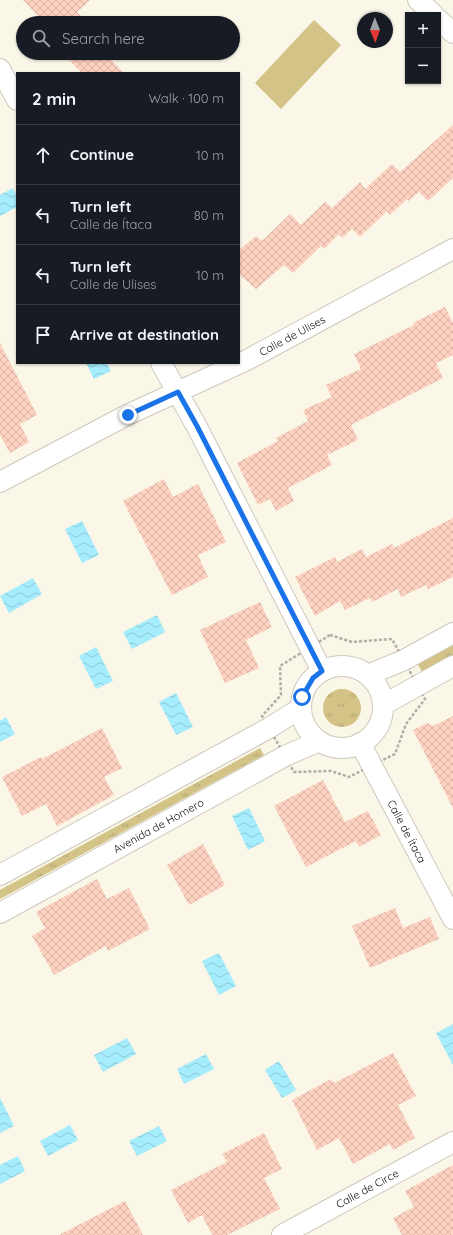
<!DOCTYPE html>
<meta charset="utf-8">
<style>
:root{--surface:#171b24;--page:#242831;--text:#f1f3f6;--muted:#9ea1a6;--line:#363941}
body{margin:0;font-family:Quicksand,sans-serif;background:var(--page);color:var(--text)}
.controls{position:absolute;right:12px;top:12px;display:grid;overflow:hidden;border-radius:0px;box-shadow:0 1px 3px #0004}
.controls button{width:36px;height:36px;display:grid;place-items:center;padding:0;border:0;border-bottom:1px solid var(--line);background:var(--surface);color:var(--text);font:20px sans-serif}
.compass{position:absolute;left:357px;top:12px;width:36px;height:36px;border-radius:50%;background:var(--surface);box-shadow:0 1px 3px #0004;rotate:179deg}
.stop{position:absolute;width:12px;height:12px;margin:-9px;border:3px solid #1a73e8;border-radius:50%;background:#fff}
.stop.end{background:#1a73e8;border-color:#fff;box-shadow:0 1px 4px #0008}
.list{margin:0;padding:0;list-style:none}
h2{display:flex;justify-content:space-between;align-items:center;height:52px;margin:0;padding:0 16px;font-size:17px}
h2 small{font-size:13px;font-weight:400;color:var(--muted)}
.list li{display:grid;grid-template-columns:26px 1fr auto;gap:12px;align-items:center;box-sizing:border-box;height:60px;padding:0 16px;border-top:1px solid var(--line)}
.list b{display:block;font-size:15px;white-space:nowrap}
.list p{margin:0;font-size:13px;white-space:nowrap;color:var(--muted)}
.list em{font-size:13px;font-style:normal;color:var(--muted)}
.icon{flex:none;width:22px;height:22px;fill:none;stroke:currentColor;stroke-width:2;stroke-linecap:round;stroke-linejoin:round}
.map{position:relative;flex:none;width:453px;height:1235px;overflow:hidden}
.search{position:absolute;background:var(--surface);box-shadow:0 1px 3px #0004;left:16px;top:16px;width:224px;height:44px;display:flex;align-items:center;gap:10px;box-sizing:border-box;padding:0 14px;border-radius:22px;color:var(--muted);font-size:15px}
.panel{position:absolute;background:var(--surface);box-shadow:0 1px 3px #0004;left:16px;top:72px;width:224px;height:292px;border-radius:0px}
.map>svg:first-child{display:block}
.grass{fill:url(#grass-tufts)}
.pitch{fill:#d3c386}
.water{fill:url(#water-waves)}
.building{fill:url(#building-cross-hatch)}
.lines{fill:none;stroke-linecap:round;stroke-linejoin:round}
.street-casing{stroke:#cdc9bc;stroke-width:22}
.path{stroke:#b1aea3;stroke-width:2.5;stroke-dasharray:3 2;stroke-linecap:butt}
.street{stroke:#fff;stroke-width:20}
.route{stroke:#1a73e8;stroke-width:5}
.labels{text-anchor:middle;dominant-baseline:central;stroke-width:3;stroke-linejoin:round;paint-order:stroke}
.street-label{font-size:11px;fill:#100f0a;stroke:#fff}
</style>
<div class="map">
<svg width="453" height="1235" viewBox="0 0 453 1235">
<defs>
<pattern id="grass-tufts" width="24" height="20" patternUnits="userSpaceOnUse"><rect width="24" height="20" fill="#d3c386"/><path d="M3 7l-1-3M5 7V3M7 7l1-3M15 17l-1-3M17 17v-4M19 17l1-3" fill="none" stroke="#b4a672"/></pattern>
<pattern id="water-waves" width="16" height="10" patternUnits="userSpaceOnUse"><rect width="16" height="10" fill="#a5ecfc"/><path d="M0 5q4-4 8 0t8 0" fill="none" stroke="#8dc9d7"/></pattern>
<pattern id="building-cross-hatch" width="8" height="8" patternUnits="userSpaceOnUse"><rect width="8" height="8" fill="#fed2c1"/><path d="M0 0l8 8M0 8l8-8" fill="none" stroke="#d9b3a4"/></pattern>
</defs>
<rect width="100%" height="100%" fill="#faf6e8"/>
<path class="grass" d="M453,643v16l-29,16 -7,-12z
M323 708a19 19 0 1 1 38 0a19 19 0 1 1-38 0Z
M260,748l4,7 -264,144v-9z"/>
<path class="pitch" d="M314,20l27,25 -60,64 -26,-26z"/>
<path class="water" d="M13,188l4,9v10l-17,9v-21z
M86,363h21l4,8 -17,8z
M82,521l17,34 -17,8 -17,-34z
M33,578l9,16 -33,19 -9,-17z
M157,615l8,17 -33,17 -9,-17z
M96,647l17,34 -17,8 -17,-33z
M176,693l17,34 -17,8 -17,-33z
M6,717l9,17 -15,8v-21z
M249,808l16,33 -17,9 -16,-34z
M219,953l17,33 -17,9 -17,-34z
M453,1024v41l-17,-32z
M127,1038l9,16 -33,18 -9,-17z
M206,1054l8,15 -30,15 -7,-15z
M279,1061l17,29 -14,8 -17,-28z
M0,1098l14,28 -14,7z
M70,1125l8,15 -30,16 -8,-15z
M159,1126l8,15 -30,15 -8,-15z
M18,1156l7,15 -25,13v-19z"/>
<path class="building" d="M23,0h67l-13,12 10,11h-42z
M62,53h42l20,20h-42z
M453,125v53l-25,23 -9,-9 -10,9 -2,-2 -17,16 -3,-4 -27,26 -8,-8 -10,9 -3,-4 -15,15 -3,-3 -28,27 -9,-8 -28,24 -17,-15v-24l17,-14 6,5 28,-27 11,11 24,-23 7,6 28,-26 5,7 27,-25 8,8z
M445,307l8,16v32l-17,8 7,15 -92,47 7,15 -31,15 5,10 -44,23 6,13 -18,10 -6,-12 -12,6 -21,-42 41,-22 -2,-3 32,-17 -5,-11 29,-13 -6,-12 35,-16 -7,-15 60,-29 -1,-2z
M0,343l37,72 -17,9 9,18 -19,11 -10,-18z
M164,479l9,18 25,-13 28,58 -28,13 10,22 -36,18 -49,-94z
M453,518v59l-25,12 -2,-4 -25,12 -3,-8 -26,13 -2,-4 -25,12 -5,-9 -25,15 -20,-39 40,-20 2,5 25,-13 4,8 26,-13 2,4z
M260,602l12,25 -26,13 13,28 -34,15 -25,-53z
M453,716v92l-40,-78 14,-7 6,3z
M102,728l20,40 -18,9 10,18 -57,31 -11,-22 -24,12 -20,-39 39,-20 1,2z
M323,780l22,42 23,-11 13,24 -22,12 -3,-6 -50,26 -32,-61z
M203,844l22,41 -36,20 -22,-40z
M97,879l10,20 22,-11 21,41 -42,22 -2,-5 -52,29 -22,-39 13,-8 -9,-16z
M395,908l8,20 27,-11 9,22 -69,29 -18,-42z
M393,1053l23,43 -18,9 17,33 -22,12 -3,-6 -37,20 -14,-26 -22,12 -25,-50 39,-21 3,4z
M264,1133l18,36 -18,9 16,31 -53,26h-15l-10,-20 -14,8 -17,-33 56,-28 -5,-8z
M453,1165v70h-51l-9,-17 21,-11 -9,-16z
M125,1201l18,34h-84z"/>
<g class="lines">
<defs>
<g id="street">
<path d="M418,0l16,15"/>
<path d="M438,19l15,14"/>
<path d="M0,69l17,31"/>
<path d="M161,363l36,64 125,244"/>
<path id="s1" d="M0,482l127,-67 120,-55 206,-111"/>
<circle cx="342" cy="707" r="41"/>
<path d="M368,675l36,-15 49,-27"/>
<path d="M383,705l70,-39"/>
<path id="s2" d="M360,743l93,176"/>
<path d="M0,875l269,-147 32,-20"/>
<path id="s3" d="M0,913l285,-157 34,-15"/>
<path id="s4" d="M282,1235l171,-93"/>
</g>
</defs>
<use href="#street" class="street-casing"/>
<path class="path" d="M330,635l22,7 40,-3 33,60 -19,25 -11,30 -46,23 -18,-6 -37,1 -32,-56 19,-21 -1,-29z"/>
<use href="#street" class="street"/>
</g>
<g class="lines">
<path class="route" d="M128,415l50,-23 19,34 125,245 -9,7 -11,19"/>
</g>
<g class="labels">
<g class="street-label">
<text stroke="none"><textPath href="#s1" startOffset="327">Calle de Ulises</textPath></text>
<text stroke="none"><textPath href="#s3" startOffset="181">Avenida de Homero</textPath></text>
<text stroke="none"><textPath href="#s2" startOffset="100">Calle de Ítaca</textPath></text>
<text stroke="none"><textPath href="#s4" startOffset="97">Calle de Circe</textPath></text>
</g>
</g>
</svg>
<div class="controls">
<button>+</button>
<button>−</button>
</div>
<svg class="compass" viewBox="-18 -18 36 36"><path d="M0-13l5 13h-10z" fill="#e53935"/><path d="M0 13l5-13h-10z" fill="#9ea1a6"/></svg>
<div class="stop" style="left:302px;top:697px"></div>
<div class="stop end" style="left:128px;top:415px"></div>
<div class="search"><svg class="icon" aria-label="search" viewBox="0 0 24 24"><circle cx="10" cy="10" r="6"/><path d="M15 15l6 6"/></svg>Search here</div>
<section class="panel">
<h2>2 min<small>Walk · 100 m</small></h2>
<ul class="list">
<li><svg class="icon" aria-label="ahead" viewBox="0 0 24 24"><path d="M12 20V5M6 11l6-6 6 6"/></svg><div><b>Continue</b></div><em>10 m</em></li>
<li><svg class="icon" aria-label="left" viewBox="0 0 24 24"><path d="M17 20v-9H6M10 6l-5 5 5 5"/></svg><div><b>Turn left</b><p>Calle de Ítaca</p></div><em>80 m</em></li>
<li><svg class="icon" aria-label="left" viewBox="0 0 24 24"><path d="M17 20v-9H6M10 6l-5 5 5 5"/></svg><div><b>Turn left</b><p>Calle de Ulises</p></div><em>10 m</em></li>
<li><svg class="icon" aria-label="arrive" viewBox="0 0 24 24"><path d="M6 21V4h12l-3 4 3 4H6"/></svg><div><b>Arrive at destination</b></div></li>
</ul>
</section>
</div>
